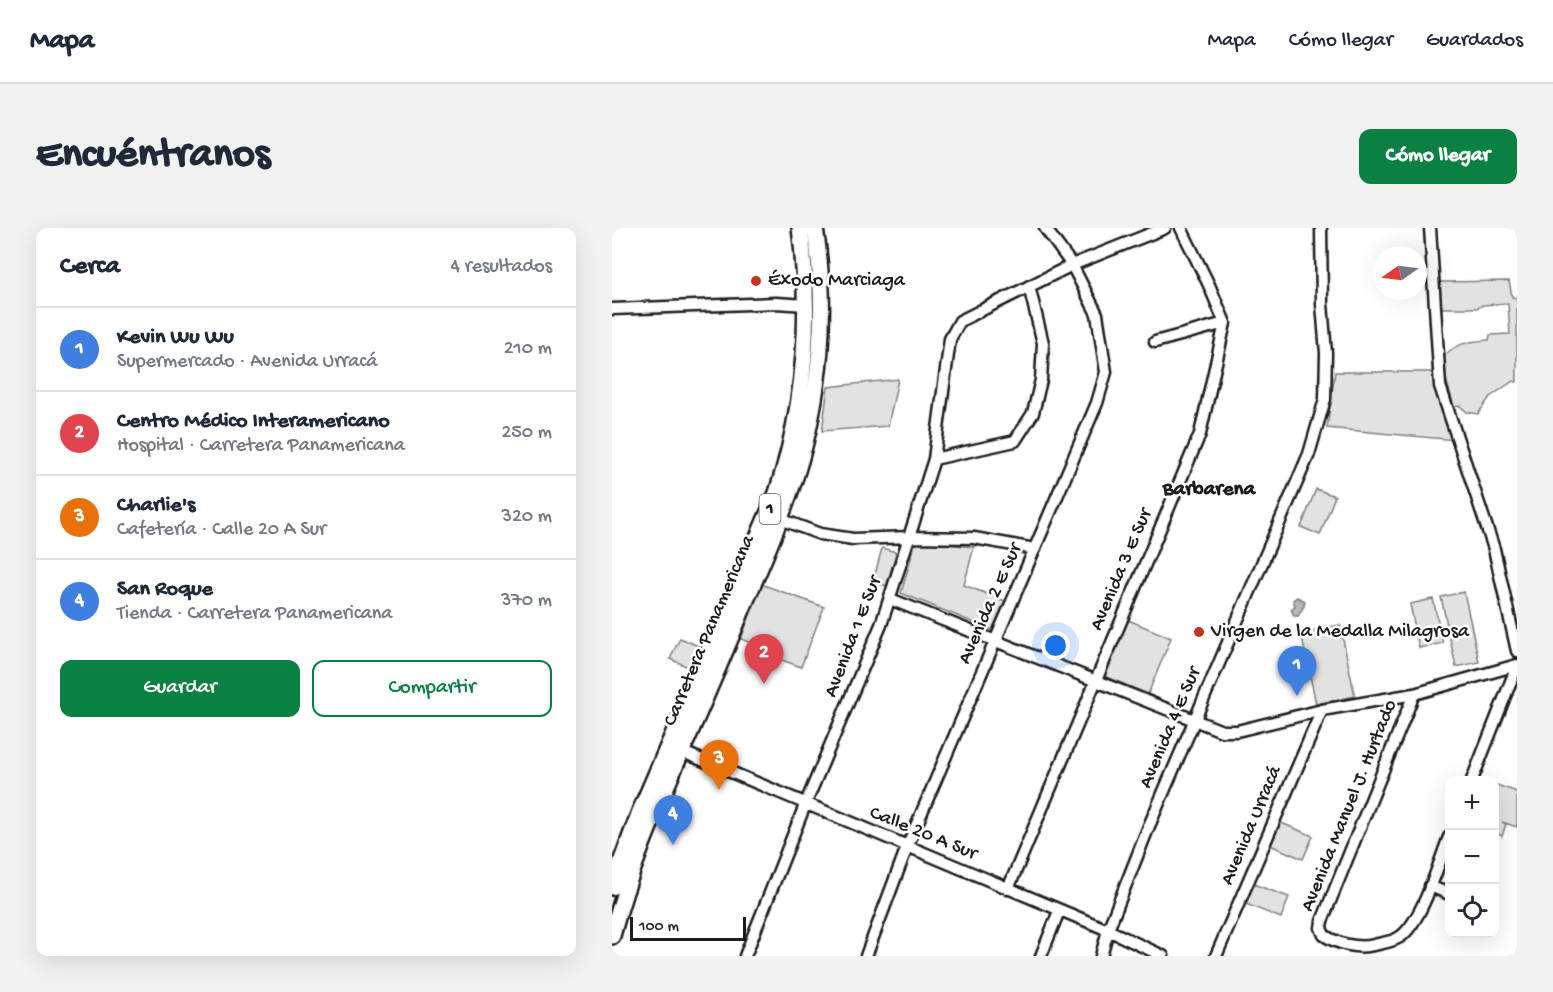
<!DOCTYPE html>
<html lang="es">
<meta charset="utf-8">
<style>
:root{--surface:#fff;--page:#f2f2f3;--text:#1f2937;--muted:#747a83;--line:#e0e1e3;--accent:#0b8043}
body{margin:0;font-family:"Gochi Hand",sans-serif;background:var(--page);color:var(--text)}
.controls{position:absolute;right:18px;bottom:18px;display:grid;overflow:hidden;border-radius:12px;box-shadow:0 6px 24px #0002}
.controls button{width:54px;height:54px;display:grid;place-items:center;padding:0;border:0;border-bottom:2px solid var(--line);background:var(--surface);color:var(--text);font:30px sans-serif}
.compass{position:absolute;left:761px;top:18px;width:54px;height:54px;border-radius:50%;background:var(--surface);box-shadow:0 6px 24px #0002;rotate:256deg}
.scale{position:absolute;left:18px;bottom:15px;width:116px;box-sizing:border-box;padding-left:6px;border:3px solid #1c1c1c;border-top:0;font-size:16px;line-height:21px;white-space:nowrap;color:#1c1c1c;-webkit-text-stroke:4px #fff;paint-order:stroke}
.you{position:absolute;left:444px;top:418px;width:21px;height:21px;margin:-15px;border:4px solid #fff;border-radius:50%;background:#1a73e8;box-shadow:0 0 0 9px #1a73e833}
.badge{display:grid;place-items:center;width:39px;height:39px;border-radius:50%;background:var(--accent);color:#fff;font-size:20px;font-weight:700}
.pin{position:absolute;translate:-50% -50px;filter:drop-shadow(0 2px 3px #0008)}
.pin::after{content:'';position:absolute;top:32px;width:21px;height:18px;background:inherit;clip-path:polygon(0 0,100% 0,50% 100%)}
.list{margin:0;padding:0;list-style:none}
h2{display:flex;justify-content:space-between;align-items:center;height:78px;margin:0;padding:0 24px;font-size:26px}
h2 small{font-size:20px;font-weight:400;color:var(--muted)}
.list li{display:grid;grid-template-columns:39px 1fr auto;gap:18px;align-items:center;box-sizing:border-box;height:84px;padding:0 24px;border-top:2px solid var(--line)}
.list b{display:block;font-size:22px;white-space:nowrap}
.list p{margin:0;font-size:20px;white-space:nowrap;color:var(--muted)}
.list em{font-size:20px;font-style:normal;color:var(--muted)}
.actions{display:flex;gap:12px;padding:18px 24px}
.actions a{flex:1;padding:14px 0;border:2px solid var(--accent);border-radius:12px;text-align:center;font-size:21px;color:var(--accent)}
.actions .main{background:var(--accent);color:#fff}
.icon{flex:none;width:33px;height:33px;fill:none;stroke:currentColor;stroke-width:2;stroke-linecap:round;stroke-linejoin:round}
.map{position:relative;flex:none;width:905px;height:728px;overflow:hidden;border-radius:12px}
header{display:flex;align-items:center;gap:36px;box-sizing:border-box;height:84px;padding:0 30px;background:var(--surface);border-bottom:2px solid var(--line)}
header strong{font-size:28px}
nav{display:flex;gap:33px;margin-inline-start:auto;font-size:21px}
.intro{display:flex;align-items:center;justify-content:space-between;box-sizing:border-box;height:144px;padding:0 36px}
h1{margin:0;font-size:42px}
.button{padding:15px 27px;border-radius:12px;background:var(--accent);color:#fff;font-size:21px;font-weight:700}
main{display:flex;gap:36px;padding:0 36px}
aside{flex:1;background:var(--surface);border-radius:12px;box-shadow:0 6px 24px #0002}
.map>svg:first-child{display:block}
.green{fill:#e2e2e2;stroke:#7f7f7f;stroke-width:1.5}
.water{fill:#b8b8b8;stroke:#7a7a7a;stroke-width:1.5}
.lines{fill:none;stroke-linecap:round;stroke-linejoin:round}
.minor-casing{stroke:#1c1c1c;stroke-width:15}
.highway-casing{stroke:#1c1c1c;stroke-width:20}
.minor{stroke:#fff;stroke-width:10}
.highway{stroke:#fff;stroke-width:15}
.poi-dot{fill:#c8321e;stroke:#fff;stroke-width:2}
.labels{text-anchor:middle;dominant-baseline:central;stroke-width:5;stroke-linejoin:round;paint-order:stroke}
.shield{fill:#fff;stroke:#606060;stroke-width:1.5}
.shield-label{font-size:18px;font-weight:bold;fill:#1c1c1c}
.poi-label{font-size:20px;fill:#1c1c1c;stroke:#fff;text-anchor:start}
.street-label{font-size:20px;fill:#1c1c1c;stroke:#fff}
.neighbourhood-label{font-size:21px;font-weight:bold;fill:#1c1c1c;stroke:#fff}
</style>
<header>
<strong>Mapa</strong>
<nav><a>Mapa</a><a>Cómo llegar</a><a>Guardados</a></nav>
</header>
<div class="intro"><h1>Encuéntranos</h1><a class="button">Cómo llegar</a></div>
<main>
<aside>
<h2>Cerca<small>4 resultados</small></h2>
<ul class="list">
<li><span class="badge" style="background:#3f7fe0">1</span><div><b>Kevin Wu Wu</b><p>Supermercado · Avenida Urracá</p></div><em>210 m</em></li>
<li><span class="badge" style="background:#e0444e">2</span><div><b>Centro Médico Interamericano</b><p>Hospital · Carretera Panamericana</p></div><em>250 m</em></li>
<li><span class="badge" style="background:#e8710a">3</span><div><b>Charlie's</b><p>Cafetería · Calle 20 A Sur</p></div><em>320 m</em></li>
<li><span class="badge" style="background:#3f7fe0">4</span><div><b>San Roque</b><p>Tienda · Carretera Panamericana</p></div><em>370 m</em></li>
</ul>
<div class="actions"><a class="main">Guardar</a><a>Compartir</a></div>
</aside>
<div class="map">
<svg width="905" height="728" viewBox="0 0 905 728">
<rect width="100%" height="100%" fill="#fff"/>
<filter id="ink" filterUnits="userSpaceOnUse"><feTurbulence type="fractalNoise" baseFrequency=".0167" numOctaves="2"/><feDisplacementMap in="SourceGraphic" scale="12" xChannelSelector="R" yChannelSelector="G"/><feConvolveMatrix kernelMatrix="1 2 1 2 8 2 1 2 1" color-interpolation-filters="sRGB"/></filter>
<g filter="url(#ink)">
<path class="green" d="M897,53l3,16 5,1v84l-4,-1 -23,16 -12,17 -11,-2 -7,-6 -6,1 -13,-46c10,-18 30,-20 48,-21l1,-5 20,-1 -2,-31 -25,2 -6,3h-38l-1,-26z
M723,144h102l18,68 -128,-12z
M286,151l-10,47 -66,5 6,-44z
M704,261l19,7 -15,39 -19,-8z
M304,313l58,6 -10,38 41,16 -13,29 -91,-37z
M270,320l14,4 -9,34 -14,-4z
M149,356l63,23 -23,60 -44,-16 2,-5 -18,-7z
M852,364l15,70 -23,5 -15,-70z
M821,371l10,44 -24,5 -9,-44z
M514,391l45,19 -23,56 -44,-18z
M728,397l15,71 -39,8 -15,-71z
M68,410l23,10 -10,21 -23,-10z
M882,556l23,8v35l-15,-5 4,2 -4,12 -7,-3z
M667,594l34,14 -10,23 -33,-14z
M641,656l36,13 -8,21 -35,-14z"/>
<path class="water" d="M685,369l8,4 -1,5 -6,10h-4l-3,-7 4,-3 -2,-6z"/>
<g class="lines">
<defs>
<path id="minor" d="M818,0l10,158 54,163 23,102
M0,81l164,-6 30,2
M543,114l70,-19
M322,231l81,-18 18,-28 8,-33 2,-37 -14,-57
M168,291l40,15 33,5 58,-2 63,1 61,11
M278,371l332,132h15l85,-21 92,-16 103,-29
M802,466l-92,227 -1,7 3,7c13,9 34,14 50,10 8,-2 18,-3 26,-8 22,-15 39,-75 49,-100
M66,522l430,180 55,26
M860,552l45,-114
M818,658l19,8
M396,661l192,-455 25,-111 -16,-38 -28,-57
M133,728l60,-151 76,-180 53,-166 16,-120 10,-18 112,-56 93,-37
M254,728l41,-109 190,-444 9,-31 -9,-58 -25,-49 -27,-37
M429,728l18,-45
M489,728l7,-26 41,-104 160,-372 16,-55 1,-46 -4,-49 -1,-76
M604,728l106,-246"/>
<path id="highway" d="M0,659l27,-73 138,-321c28,-87 35,-175 23,-265
M0,708c16,-63 42,-122 68,-181 23,-52 45,-103 66,-155 18,-41 36,-83 50,-126 25,-78 32,-165 19,-246"/>
</defs>
<use href="#minor" class="minor-casing"/>
<use href="#highway" class="highway-casing"/>
<use href="#minor" class="minor"/>
<use href="#highway" class="highway"/>
</g>
</g>
<g class="poi-dot">
<circle cx="144" cy="53" r="6"/>
<circle cx="587" cy="404" r="6"/>
</g>
<g class="labels">
<rect class="shield" x="147.5" y="266" width="21" height="30" rx="4.5"/>
<g class="shield-label">
<text x="158" y="281">1</text>
</g>
<g class="poi-label">
<text x="156" y="53">Éxodo Marciaga</text>
<text x="599" y="404">Virgen de la Medalla Milagrosa</text>
</g>
<g class="street-label">
<text transform="translate(510 342) rotate(-67)">Avenida 3 E Sur</text>
<text transform="translate(379 376) rotate(-66)">Avenida 2 E Sur</text>
<text transform="translate(98 403) rotate(-67)">Carretera Panamericana</text>
<text transform="translate(242 409) rotate(-69)">Avenida 1 E Sur</text>
<text transform="translate(559 500) rotate(-67)">Avenida 4 E Sur</text>
<text transform="translate(738 578) rotate(-68)">Avenida Manuel J. Hurtado</text>
<text transform="translate(640 598) rotate(-67)">Avenida Urracá</text>
<text transform="translate(311 606) rotate(22)">Calle 20 A Sur</text>
</g>
<g class="neighbourhood-label">
<text x="597" y="262">Barbarena</text>
</g>
</g>
</svg>
<div class="controls">
<button>+</button>
<button>−</button>
<button><svg class="icon" aria-label="locate" viewBox="0 0 24 24"><circle cx="12" cy="12" r="6"/><path d="M12 2v4M12 18v4M2 12h4M18 12h4"/></svg></button>
</div>
<svg class="compass" viewBox="-18 -18 36 36"><path d="M0-13l5 13h-10z" fill="#e53935"/><path d="M0 13l5-13h-10z" fill="#747a83"/></svg>
<div class="scale">100 m</div>
<div class="you"></div>
<div class="pin badge" style="left:685px;top:468px;background:#3f7fe0">1</div>
<div class="pin badge" style="left:152px;top:456px;background:#e0444e">2</div>
<div class="pin badge" style="left:107px;top:562px;background:#e8710a">3</div>
<div class="pin badge" style="left:61px;top:617px;background:#3f7fe0">4</div>
</div>
</main>
